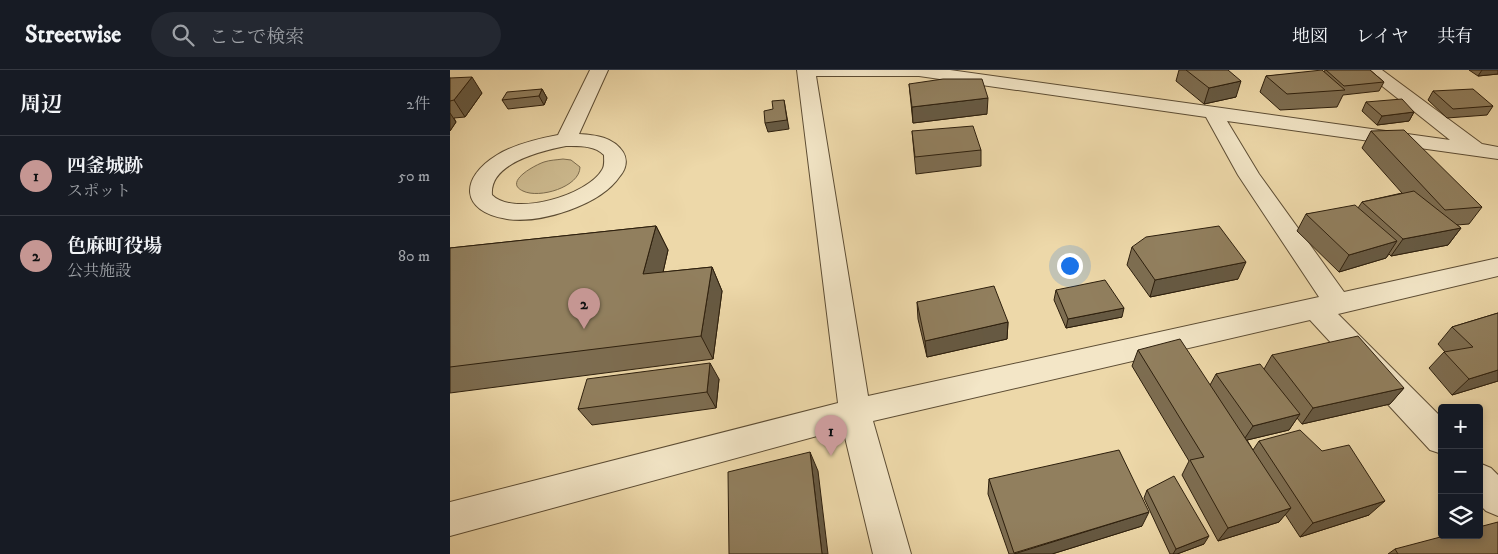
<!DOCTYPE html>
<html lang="ja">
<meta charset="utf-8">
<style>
:root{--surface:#171b24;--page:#242831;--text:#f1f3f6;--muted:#9ea1a6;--line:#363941;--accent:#c59692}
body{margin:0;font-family:"IM FELL DW Pica","Noto Serif JP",serif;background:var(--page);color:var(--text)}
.controls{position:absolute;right:15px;bottom:15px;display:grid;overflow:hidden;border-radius:5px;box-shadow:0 2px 8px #0003}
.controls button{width:45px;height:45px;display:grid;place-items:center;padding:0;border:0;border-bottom:1px solid var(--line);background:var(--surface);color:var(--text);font:25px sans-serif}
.you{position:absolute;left:619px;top:195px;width:18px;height:18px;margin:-12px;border:4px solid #fff;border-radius:50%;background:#1a73e8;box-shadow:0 0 0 8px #1a73e833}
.badge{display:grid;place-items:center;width:32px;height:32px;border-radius:50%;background:var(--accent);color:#111;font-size:16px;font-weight:700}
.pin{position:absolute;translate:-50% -41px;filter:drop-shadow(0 1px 2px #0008)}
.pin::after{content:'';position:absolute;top:26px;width:18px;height:15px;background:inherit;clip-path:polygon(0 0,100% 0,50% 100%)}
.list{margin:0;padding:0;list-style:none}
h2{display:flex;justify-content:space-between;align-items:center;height:65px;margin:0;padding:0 20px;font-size:21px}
h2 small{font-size:16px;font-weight:400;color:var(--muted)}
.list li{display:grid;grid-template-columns:32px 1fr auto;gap:15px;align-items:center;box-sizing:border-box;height:80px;padding:0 20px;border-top:1px solid var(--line)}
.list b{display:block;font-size:19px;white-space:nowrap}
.list p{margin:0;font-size:16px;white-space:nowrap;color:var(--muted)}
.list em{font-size:16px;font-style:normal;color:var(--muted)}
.icon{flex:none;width:28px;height:28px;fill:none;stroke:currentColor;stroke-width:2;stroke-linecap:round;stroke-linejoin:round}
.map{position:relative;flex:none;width:1048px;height:484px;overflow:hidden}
header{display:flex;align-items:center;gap:30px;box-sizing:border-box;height:70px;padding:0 25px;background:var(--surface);border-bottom:1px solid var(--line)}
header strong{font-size:24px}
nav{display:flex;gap:28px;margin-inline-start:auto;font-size:18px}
.search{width:350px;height:45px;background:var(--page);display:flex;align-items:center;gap:12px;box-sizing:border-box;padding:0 18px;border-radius:28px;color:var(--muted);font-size:19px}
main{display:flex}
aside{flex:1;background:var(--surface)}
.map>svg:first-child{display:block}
.green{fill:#ccb98e;stroke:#7c6c4e}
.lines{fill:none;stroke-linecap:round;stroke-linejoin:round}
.minor-casing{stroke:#5d4d34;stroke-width:2}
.minor{fill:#f3e6c7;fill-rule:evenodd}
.wall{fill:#7d6d51;stroke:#2d1f0d}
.shaded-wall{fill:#665942;stroke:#2d1f0d}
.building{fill:#917f5e;stroke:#2d1f0d}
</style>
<header>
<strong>Streetwise</strong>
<div class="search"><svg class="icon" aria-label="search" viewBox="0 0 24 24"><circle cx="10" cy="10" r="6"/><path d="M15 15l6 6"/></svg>ここで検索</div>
<nav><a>地図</a><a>レイヤ</a><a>共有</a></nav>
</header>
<main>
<aside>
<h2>周辺<small>2件</small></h2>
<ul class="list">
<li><span class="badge">1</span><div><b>四釜城跡</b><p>スポット</p></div><em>50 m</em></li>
<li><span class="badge">2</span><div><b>色麻町役場</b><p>公共施設</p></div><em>80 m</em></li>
</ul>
</aside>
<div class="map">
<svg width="1048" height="484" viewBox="0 0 1048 484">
<rect width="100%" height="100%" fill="#edd8a9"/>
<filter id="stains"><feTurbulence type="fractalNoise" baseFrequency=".004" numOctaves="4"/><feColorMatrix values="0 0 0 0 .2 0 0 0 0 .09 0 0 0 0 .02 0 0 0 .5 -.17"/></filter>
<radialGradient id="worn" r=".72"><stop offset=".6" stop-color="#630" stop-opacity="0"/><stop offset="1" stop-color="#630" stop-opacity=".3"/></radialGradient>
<path class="green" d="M113,89l8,1 9,7c0,20 -41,32 -57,24 -20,-9 12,-26 21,-29 6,-2 12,-2 19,-3z"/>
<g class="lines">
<defs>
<path id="minor" d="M140,0h18l-29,64c17,1 34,3 44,18 5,8 3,17 -3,24 -19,29 -79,48 -113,43 -47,-7 -48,-41 -10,-64 18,-11 40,-16 61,-20zM116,76c13,0 28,-1 38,9 0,5 1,11 -2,15 -14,25 -88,47 -110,25 -3,-32 49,-44 74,-49z
M347,0h153l500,70 -88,-70h20l100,74 16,3v12l-271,-38 32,53 85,118 154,-34v18l-160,38 104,104v36l-12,-4 -120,-130 -437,101 38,133h-38l-30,-125 -393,107v-34l388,-99zM366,6h103l287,41 32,58 81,122 -451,99z
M1029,393l12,5 7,7v41l-12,-5 -7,-7z"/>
</defs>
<use href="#minor" class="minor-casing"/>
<use href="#minor" class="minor"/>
</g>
<path class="wall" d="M729,0h49l8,27 -32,7 -28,-23z
M875,0h45l14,12 -5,9 -36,4 -6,12 -57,3 -20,-18 6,-16 58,-4z
M1019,0h29v4l-20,2z
M0,8l32,15 -17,24 -11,1 2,4 -6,9z
M459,14l78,30 -74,9z
M92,19l5,9 -3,7 -36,4 -6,-9z
M983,21l60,15 -6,9 -40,3 -19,-18z
M916,32l48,10 -5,9 -32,4 -15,-14z
M462,61l69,19v16l-65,8z
M921,61l111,76 -13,17 -12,1 4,3 -13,17 -57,11 -2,-2 -3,4 -47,14 -42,-41 9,-17 52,-6 4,-6 40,-9 -40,-45z
M206,156l12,24 -5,22 49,-5 10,24 -9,68 -263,34v-145z
M682,177l106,32 -88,18 -23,-32z
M606,220l66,27 -56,11 -12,-28z
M467,232l91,20 -1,17 -80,18 -9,-38z
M1048,243v68l-46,14 -23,-27 15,-16h1l-7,-8 14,-17z
M688,280l72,35 6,-11 48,-5 8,-14 132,33 -14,16 -88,20 -5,-6 -8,12 -42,10 6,10 6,-9 110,74 -69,22 -15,-23 -6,8 -61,19 -36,-66 7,-14 -57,-95z
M269,309l-3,29 -124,17 -14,-16z
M539,409l153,47 -90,28h-43l-21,-60z
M697,420l57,54 -27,10h-7l-26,-56z
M945,479l103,5h-110z"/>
<path class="shaded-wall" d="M1032,0h16v4l-20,2z
M22,7l10,16 -17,24 -11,-17z
M791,11l-5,16 -32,7 5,-16z
M92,19l5,9 -3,7 -5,-9z
M538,28l-1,16 -74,9 -1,-16z
M334,30l5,29 -21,3 -3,-9z
M964,42l-5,9 -32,4 5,-9z
M0,43l6,9 -6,9z
M206,156l12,24 -11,49 -14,-25z
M1011,158l-13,17 -57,11 12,-17z
M947,171l-11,17 -47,14 10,-17z
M796,192l-8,17 -88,18 5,-17z
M262,197l10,24 -9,68 -12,-23z
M674,238l-2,9 -56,11 2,-9z
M558,252l-1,17 -80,18 -2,-16z
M260,293l9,16 -3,29 -9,-16z
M1048,300v11l-46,14 17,-16z
M954,318l-14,16 -88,20 11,-16z
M850,344l-11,16 -46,11 10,-15z
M360,382l8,19 10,83h-6z
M935,431l-16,14 -69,22 13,-14z
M841,438l-12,14 -61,19 10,-13z
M699,442l-7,14 -90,28h-38z
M759,466l-5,8 -27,10h-4l3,-5z"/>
<path class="building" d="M736,0h42l13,11 -32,7z
M872,0l23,20 -58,4 -21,-18z
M876,0h44l14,12 -40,4z
M22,7l-18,23 -4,1v-23z
M493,9h39l6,19 -76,9 -3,-23z
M92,19l-3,7 -37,4 5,-8z
M1023,19l20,17 -40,3 -20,-18z
M952,29l12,13 -32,4 -16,-14z
M334,30l3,20 -22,3 -1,-12 9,-2 -1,-8z
M523,56l8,24 -66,7 -3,-26z
M954,60l78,77 -37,3 -74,-79z
M964,121l47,37 -58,11 -41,-37z
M905,135l42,36 -48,14 -43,-41z
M206,156l-13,48 69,-7 -11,69 -251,31v-119z
M769,156l27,36 -91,18 -23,-33 14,-10z
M655,210l19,28 -56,11 -12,-29z
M544,216l14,36 -83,19 -8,-39z
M1048,243v57l-29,9 -25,-27 29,-5 -21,-20z
M908,266l46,52 -91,20 -41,-53z
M730,269l111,169 -63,20 -38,-68 14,-3 -66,-107z
M260,293l-3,29 -129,17 9,-30z
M810,294l40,50 -47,12 -37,-52z
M850,360l22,21 27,-6 36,56 -72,22 -54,-82z
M669,380l30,62 -135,41 -25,-74z
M360,382l12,102h-93l-1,-82z
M724,406l35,60 -33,13 -29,-59z
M1048,452v32h-100l-3,-5 53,-14h31v-8z"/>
<rect width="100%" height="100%" filter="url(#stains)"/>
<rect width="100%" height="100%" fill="url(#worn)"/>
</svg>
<div class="controls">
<button>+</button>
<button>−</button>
<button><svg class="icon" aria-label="layers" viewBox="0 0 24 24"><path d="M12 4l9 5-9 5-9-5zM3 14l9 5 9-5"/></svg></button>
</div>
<div class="you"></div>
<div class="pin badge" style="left:381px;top:386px">1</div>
<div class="pin badge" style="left:134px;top:259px">2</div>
</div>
</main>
